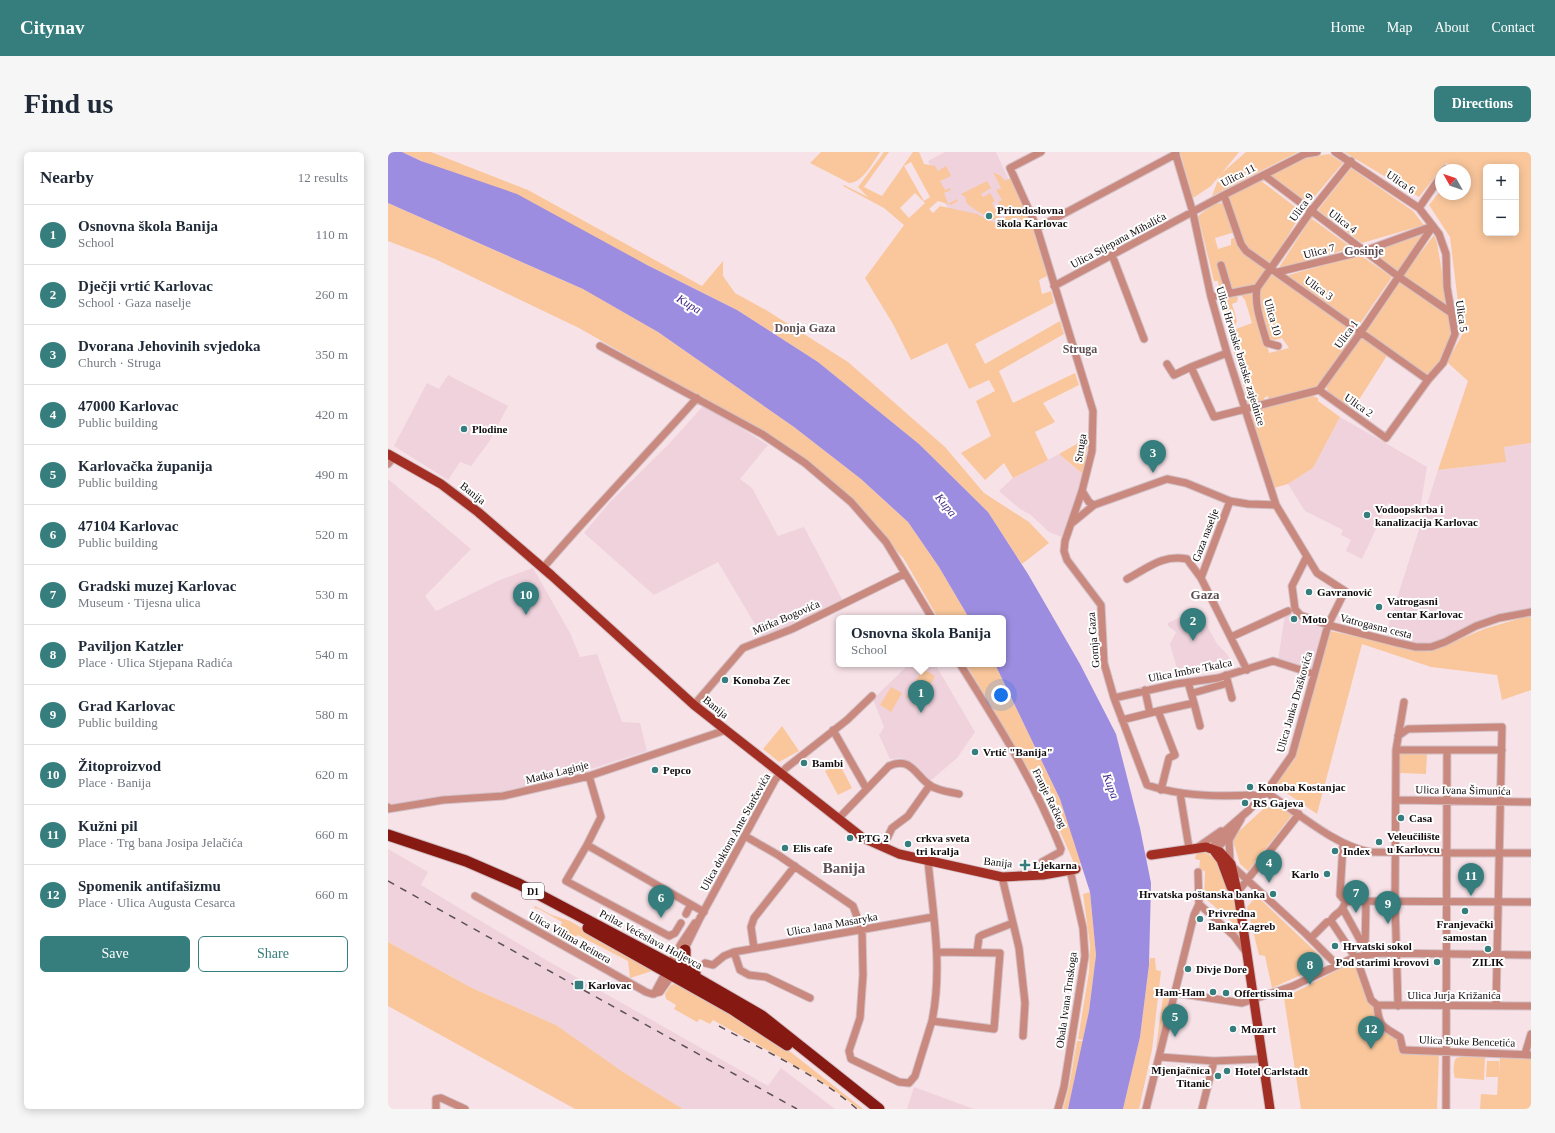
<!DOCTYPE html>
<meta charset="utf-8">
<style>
:root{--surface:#fff;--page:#f6f6f7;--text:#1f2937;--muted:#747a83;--line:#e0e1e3;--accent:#367e7d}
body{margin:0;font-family:"Times New Roman",serif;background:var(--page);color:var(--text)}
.controls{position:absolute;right:12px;top:12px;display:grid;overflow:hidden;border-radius:6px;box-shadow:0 2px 10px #0003}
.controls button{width:36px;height:36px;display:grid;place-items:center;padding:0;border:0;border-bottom:1px solid var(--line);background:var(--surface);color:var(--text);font:20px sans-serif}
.compass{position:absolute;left:1047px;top:12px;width:36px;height:36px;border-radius:50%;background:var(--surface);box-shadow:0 2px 10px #0003;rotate:310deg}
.you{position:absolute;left:613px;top:543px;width:14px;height:14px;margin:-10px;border:3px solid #fff;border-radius:50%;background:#1a73e8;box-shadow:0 0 0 6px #1a73e833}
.badge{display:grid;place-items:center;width:26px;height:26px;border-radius:50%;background:var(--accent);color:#fff;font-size:13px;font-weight:700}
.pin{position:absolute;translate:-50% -33px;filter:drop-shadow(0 1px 2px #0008)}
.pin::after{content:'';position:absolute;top:21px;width:14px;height:12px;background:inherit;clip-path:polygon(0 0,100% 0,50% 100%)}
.popup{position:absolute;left:448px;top:463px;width:170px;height:52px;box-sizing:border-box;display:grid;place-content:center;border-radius:6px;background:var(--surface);filter:drop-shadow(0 1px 3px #0005);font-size:13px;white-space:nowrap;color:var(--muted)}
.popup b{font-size:15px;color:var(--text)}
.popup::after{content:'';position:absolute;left:50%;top:100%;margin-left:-8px;border:8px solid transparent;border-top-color:var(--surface)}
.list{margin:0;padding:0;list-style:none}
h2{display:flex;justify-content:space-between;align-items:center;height:52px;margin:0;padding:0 16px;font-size:17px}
h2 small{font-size:13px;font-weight:400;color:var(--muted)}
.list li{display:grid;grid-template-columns:26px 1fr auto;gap:12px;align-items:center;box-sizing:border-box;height:60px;padding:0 16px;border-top:1px solid var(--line)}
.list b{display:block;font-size:15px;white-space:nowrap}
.list p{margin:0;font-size:13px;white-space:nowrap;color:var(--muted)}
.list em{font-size:13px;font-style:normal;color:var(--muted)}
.actions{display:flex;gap:8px;padding:12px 16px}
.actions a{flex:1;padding:9px 0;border:1px solid var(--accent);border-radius:6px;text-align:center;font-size:14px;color:var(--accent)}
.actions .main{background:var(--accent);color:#fff}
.map{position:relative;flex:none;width:1143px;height:957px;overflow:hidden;border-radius:6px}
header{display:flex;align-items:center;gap:24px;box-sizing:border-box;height:56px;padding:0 20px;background:var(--accent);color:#fff}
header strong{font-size:19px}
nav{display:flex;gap:22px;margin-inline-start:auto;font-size:14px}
.intro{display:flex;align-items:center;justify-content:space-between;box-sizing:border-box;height:96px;padding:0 24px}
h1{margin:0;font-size:28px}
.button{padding:10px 18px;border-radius:6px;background:var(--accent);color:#fff;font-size:14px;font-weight:700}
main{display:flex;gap:24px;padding:0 24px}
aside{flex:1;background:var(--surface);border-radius:6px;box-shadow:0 2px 10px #0003}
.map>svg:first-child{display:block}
.built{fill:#efd2dc}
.green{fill:#fac79c;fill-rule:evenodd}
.water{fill:#9c8de0}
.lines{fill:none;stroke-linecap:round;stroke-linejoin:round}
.minor-casing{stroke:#d2c0c5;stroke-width:9}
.major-casing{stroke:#d2c0c5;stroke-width:11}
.highway-casing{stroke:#d2c0c5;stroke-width:13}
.minor{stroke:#ca897f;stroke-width:7}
.major{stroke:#a32f24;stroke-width:9}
.highway{stroke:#861911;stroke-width:11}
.rail{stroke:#5c5154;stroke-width:1.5;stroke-dasharray:7 7;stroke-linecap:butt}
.poi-dot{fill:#367e7d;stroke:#fff;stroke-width:1.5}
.labels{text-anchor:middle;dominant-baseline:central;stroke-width:4;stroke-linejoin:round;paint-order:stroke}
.shield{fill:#fff;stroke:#585456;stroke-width:1}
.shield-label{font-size:10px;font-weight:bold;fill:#110b0d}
.street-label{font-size:11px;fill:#110b0d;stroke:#fff}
.poi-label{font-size:11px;font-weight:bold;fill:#110b0d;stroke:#fff;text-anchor:start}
.neighbourhood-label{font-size:12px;font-weight:bold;fill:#5f4e53;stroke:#fff}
.water-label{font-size:12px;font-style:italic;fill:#452787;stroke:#fff}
.quarter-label{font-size:13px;font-weight:bold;fill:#5f4e53;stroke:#fff}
.district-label{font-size:15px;font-weight:bold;fill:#5f4e53;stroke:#fff}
</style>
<header>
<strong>Citynav</strong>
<nav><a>Home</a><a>Map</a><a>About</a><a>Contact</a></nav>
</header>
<div class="intro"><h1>Find us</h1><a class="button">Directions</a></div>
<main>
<aside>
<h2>Nearby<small>12 results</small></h2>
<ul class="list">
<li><span class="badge">1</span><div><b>Osnovna škola Banija</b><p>School</p></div><em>110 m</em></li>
<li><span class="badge">2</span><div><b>Dječji vrtić Karlovac</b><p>School · Gaza naselje</p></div><em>260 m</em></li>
<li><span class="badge">3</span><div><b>Dvorana Jehovinih svjedoka</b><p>Church · Struga</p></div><em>350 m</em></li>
<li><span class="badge">4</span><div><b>47000 Karlovac</b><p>Public building</p></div><em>420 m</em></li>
<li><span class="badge">5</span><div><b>Karlovačka županija</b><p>Public building</p></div><em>490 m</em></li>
<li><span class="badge">6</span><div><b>47104 Karlovac</b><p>Public building</p></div><em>520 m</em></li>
<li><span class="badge">7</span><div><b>Gradski muzej Karlovac</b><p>Museum · Tijesna ulica</p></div><em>530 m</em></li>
<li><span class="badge">8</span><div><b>Paviljon Katzler</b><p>Place · Ulica Stjepana Radića</p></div><em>540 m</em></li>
<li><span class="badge">9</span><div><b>Grad Karlovac</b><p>Public building</p></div><em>580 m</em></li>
<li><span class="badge">10</span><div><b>Žitoproizvod</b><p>Place · Banija</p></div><em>620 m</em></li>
<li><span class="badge">11</span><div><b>Kužni pil</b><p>Place · Trg bana Josipa Jelačića</p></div><em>660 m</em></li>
<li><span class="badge">12</span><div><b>Spomenik antifašizmu</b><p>Place · Ulica Augusta Cesarca</p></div><em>660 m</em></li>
</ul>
<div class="actions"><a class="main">Save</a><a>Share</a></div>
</aside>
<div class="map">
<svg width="1143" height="957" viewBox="0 0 1143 957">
<rect width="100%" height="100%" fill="#f7e2e8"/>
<path class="built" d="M557,0h51l34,74 -39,54 -45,-75 -18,-44z
M60,223l60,31 -19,36 -18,24 -11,-4 -12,18 -54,-34 33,-63 12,6z
M316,253l64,40 -28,34 12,9 26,48 26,-9 39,74 -52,24 -29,11 -44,-74 -64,33 -70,-62 26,-31 59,-58z
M952,265l87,50 -8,48 -31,-12 -26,56 -16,-8 5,-11 -10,-5 2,-5 -38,-19 -17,-27 25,-16z
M1143,291v167l-100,35 -16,1 -30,-10 53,-166 67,-8 -1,-15z
M671,302l24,20 -21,63 -13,-5 -18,-17 -11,-6 -21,-18 14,-13z
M0,327l83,70 -46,47 11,15 64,-31 33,-12 37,65 10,24 17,-3 25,68 18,1 7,28 -106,34 -54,10 -99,13z
M810,457l19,35 10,10 3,6 -31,13 -20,3 -9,-32 6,-12 -8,-6v-3z
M904,459l32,17 -10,41 -36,-8 7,-47z
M528,512h19l40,68 -18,26 -27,23 -17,-15 -12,-8 -11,1 -11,-24 5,-8 -11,-28 33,-32z
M0,697l40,23 -7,13 125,75 222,126 13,-18 54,41h-152l-62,-38 -65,-46 -84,-37 -84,-46z
M526,935l60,22h-67z"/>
<path class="green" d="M14,0h29l97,38 174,96 21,-25v15l12,17 31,17 82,52 97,85 39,46 45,29 20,21 -27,21 -34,-52 -69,-68 -101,-82 -81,-52 -90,-45z
M433,0h59c-7,10 -17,31 -31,31l-39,-20z
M496,0h5l-25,35 18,9 31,-44h6l5,12 11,2 3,5 8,-5 5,10 -11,5 5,9 5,-2 1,2 -7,3 4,11 9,-5 1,2 -7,4 -13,-4 -9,8 4,4 7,-7 37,8 20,10 24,-4 -2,-3c-6,2 -14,5 -20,4 -7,-1 -29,-13 -33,-19v-4l-5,-4 26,-13 4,7 -10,6 2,3 7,-4 5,8 -3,2 8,16 6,-2 -8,-15 4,-2 -6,-10 5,-2 -8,-16 8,4 4,5 5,-3 22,47 15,51 -8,4 3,14 9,-3 3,12 -79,41 10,20 75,-43 4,13 -65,37 14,32 62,-30 4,12 -36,18 12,19 -20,10 13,28 -35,18 -9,-15 -19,17 -24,-27 30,-17 -15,-35 19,-10 -6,-11 -20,9 -22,-46 -36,17 -18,-36 -28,-46 39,-53 -20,-17 -41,-22 1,-1 24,12 -10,-10zM523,10l19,35 -6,4 -20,-35zM527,41l10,10 -16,15 -9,-10z
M792,0h59l-17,21 24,-21h52l-86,44 8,-21 -9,11 -18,12z
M956,0h187v291l-27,4 2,15 -68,8 30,-89 -21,-19 15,-27 -12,-98 -21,-32 12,-15v4h24v-24h-9l1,-2 -11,-5 -27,34zM1098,15h30v66h-30z
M941,2l14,9 -34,40 -39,-27 36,-18z
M963,16l62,43 11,14 -62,18 -44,-33z
M872,28l42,32 -31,52 -28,-20 -15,-47z
M0,51l197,87 73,42 136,95 67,52 47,43 31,45 30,51h-31l-34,-59 -52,-59 -89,-67 -184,-105 -144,-69 -47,-18z
M834,51l2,2 11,27 -20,6 3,11 13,-4v-6l5,-2 31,30 -10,19 -37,6 -2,-11h-4l-16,-65 16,-12z
M923,66l41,30 -74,21z
M1036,82l-26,37 -26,-19z
M1046,83l3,8 11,64 -45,-29 2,-5z
M972,103l32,22 -35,51 -72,-52z
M883,120l87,60 -41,55 -6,3 -43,11v-5l-4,2 1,3 -16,4 -21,-74 3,-1 -8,-30 2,-4 9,-2 4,4 -1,4 -5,2 5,17 -2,4 1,4 16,-6 -7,-23 -4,-5v-2l12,-3 16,63 20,-5 -7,-10 -11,3 -3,-1 -11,-49z
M1012,129l50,36 3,17 -11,28 -13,15 -4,-1 -34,-27 -27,-17z
M972,184l28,18 -33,52 -6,2 -21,-15 -2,-7z
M925,244l5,2v3l22,16 -27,51 -25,16 -14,4 -23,-74 5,-4 46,-13z
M701,285l-6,37 -24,-20z
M1143,463v75l-29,10 -5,-25 -66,-8 -69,-23 -45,170 -42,-29 19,-25 36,-129 100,21 54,-23z
M578,512h29l65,135 22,64 -7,2 -32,-71z
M535,517l12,7 -16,29 -13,-8z
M503,535l11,6 -11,19 -11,-7z
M394,574l17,25 -20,11 -16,-13z
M1039,601l-1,21 -26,-1v-19z
M451,611l13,25 -14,7 -13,-24z
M883,650l21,13 -44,56 -8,-7 -7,-23 3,-7z
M809,698c5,2 11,3 14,6 18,13 26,57 29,77l-5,2 -2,-12 -29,-26 1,-26 -6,-1 1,-10 -5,-1z
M702,740l6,63 -7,56 -6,29 -5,-1 11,-67 1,-27 -7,-51z
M869,744l63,60 -13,8 3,7 -38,17 -7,-32 -6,-1 -12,-48z
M147,754l17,9 18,6 85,49 -25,8 -2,-17 -50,-26 -13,7 -9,-2 6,-18 -23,-13 -5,-1z
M0,790l84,46 84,37 67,47 60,37h-108l-187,-103z
M762,806h5l1,12 5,1 -9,79 -13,59h-16l17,-72z
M965,810l15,38 6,6 3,19 4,4 18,10 1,14 39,1 -2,55h-136l-17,-111z
M291,831l104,63 80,63h-4c-44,-36 -96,-60 -146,-89l-3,4 -10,-5 -3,3 -23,-13 2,-4 -10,-6 -1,-5 6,-9z
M775,845l6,1 -11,50h-2z
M689,889h6l-15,68h-5l6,-22z
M1112,904l25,1 6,2v50h-51l1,-15 16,1 1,-18h-12l1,-16h12v11z
M1072,905h25l-1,23 -29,-2c-2,-6 -2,-15 1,-20z"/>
<path class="water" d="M0,0h14l19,9 96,33 130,71 90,45 81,52 101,82 69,68 40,62 52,90 36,70 24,94 11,55 -2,82 -9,72 -17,72h-55l21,-98 7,-56 -6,-63 -30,-93 -65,-135h8v-46h-34l-30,-51 -31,-45 -47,-43 -67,-52 -136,-95 -75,-43 -195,-86z"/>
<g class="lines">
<defs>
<path id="minor" d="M653,0l-31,16 27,60 56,183 -1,40 -10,40 -17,50 -1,10 3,9 34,45 3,58 10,35 33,87c33,11 72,12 106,10l8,2
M787,0l18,61 18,84 16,56 49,152 41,68 28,18 -17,34 -36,130 -26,37 -17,18 -31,27 -6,12
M1057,18l1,-1
M876,23l135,102 51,35
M836,43l17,49 5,7 182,129
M1031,56l22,-32
M649,76l139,-74
M724,103l32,84
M833,113l8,27
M890,120l86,-21 69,-25
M666,134l170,-91 81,-41 12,-2
M823,145l46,-9
M212,194l162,88 43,29 46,39 35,40 46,76
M890,194l-11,-3c-5,-18 -13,-37 -10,-55l54,-77 40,-50
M839,201l-36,14 23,50 105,-27 42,-58 72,-106
M779,212l7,11 17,-8
M931,238l67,48 42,-58 15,-17 12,-29 -8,-47 -1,-33 -7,-20 -20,-26 -84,-56
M0,312l6,-7
M694,339l7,11 5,3
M684,371l22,-18 73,-26 19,4 44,18 18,3 28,1
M918,406l-14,28 3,23 5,6 28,10 70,18 18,4h15l14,-5 31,-16 23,-8 32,-6
M155,416c50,-58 103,-113 154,-170
M813,426l29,-77
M739,427c21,-11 36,-25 60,-20l14,19 46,92
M843,485l57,-26
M572,512c38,60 75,119 101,185l-1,3 -18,10 1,13
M840,531l4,15
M757,538l5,23 8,-2 17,44 -6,3 -8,32
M805,541l35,-10 -2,-8
M726,546l62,-14 42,-6 55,-17 41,13
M806,551l6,23
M306,553l49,-57 49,-19 112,-55
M770,559l36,-8 -6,-21
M734,568l28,-7
M445,578l33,58
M1010,584l10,-7 94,-2 -6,279
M1008,598h106
M201,624l12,41 -14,28 117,67
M878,640c31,20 69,54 104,60l161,1
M792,641l9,55
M1008,648l135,2
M0,655v2l55,-9 60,-4 86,-20 137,-46
M450,667l51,-53c23,-10 26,10 42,20 8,5 20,6 28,8
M357,684l33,19 75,51 9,24 1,45 -3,43 -11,33 2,8 48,23 10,1 6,-7 17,-55
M955,692l-3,51 5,6 186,1
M199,693l-21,36 103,55 6,-3 6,-10
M495,695l9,-19 16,-12 22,-31
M810,695l23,-16
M824,697l7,-3 10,-10
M540,709c5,53 15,107 4,160l62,8 6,-76 -63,-1
M842,710l-1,-22 12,-21
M843,713l74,68 32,32
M614,725l17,71 6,55 -2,33
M848,742l63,-80
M87,744l171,96 6,2 8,-2 12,-17 28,-57 75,-138 11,-12 61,-48 25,-24
M978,750l-1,47 2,5
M811,752l35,32 12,16
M955,757l22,40
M298,762l4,-8
M943,769c2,-7 11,-8 13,-16
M923,786l16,-16 4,-1 24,36
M366,796l-3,-21 3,-9 41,-52
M346,800l6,18 9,5 17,2 44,21
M589,800l2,-15 3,-2 31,-12
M968,805l15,43 6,5c2,22 5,21 23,32l3,13 128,5
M317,811l8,2 11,-9 10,-4 199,-35
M788,841l66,10 51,-17 62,-29 25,-4 151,2
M266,842l27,-50 14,-21
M989,853l154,1
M1010,854l-3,-104 1,-152 8,-48
M1137,902l6,-20
M772,905l54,4 47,-2
M48,957v-10l5,-1 24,11
M670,957l6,-22 21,-131 -2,-28 -13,-58
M758,957l48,-194 5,-11 -1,-32
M814,957l12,-48
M1058,957l1,-359"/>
<path id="major" d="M0,302l53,30 37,28 73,63 143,130 169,133 36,16 103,23 41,-2 33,-6
M827,700l6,8 10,27
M763,703l55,-8 14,5 11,12 8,36 31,209"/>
<path id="highway" d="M0,683l78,26 53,23 172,91 71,41 117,93
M200,776l144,81 55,36
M297,798v13l10,10"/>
</defs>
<use href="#minor" class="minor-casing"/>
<use href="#major" class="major-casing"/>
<use href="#highway" class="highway-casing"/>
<use href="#minor" class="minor"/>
<use href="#major" class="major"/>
<use href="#highway" class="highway"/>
<path class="rail" d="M0,729l409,228
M331,874c47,26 98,48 138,83"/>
</g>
<g class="poi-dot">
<circle cx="601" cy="64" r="4"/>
<circle cx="76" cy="277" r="4"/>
<circle cx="979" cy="363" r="4"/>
<circle cx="921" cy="440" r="4"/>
<circle cx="991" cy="455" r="4"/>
<circle cx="906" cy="467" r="4"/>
<circle cx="337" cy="528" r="4"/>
<circle cx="587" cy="600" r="4"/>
<circle cx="416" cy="611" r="4"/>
<circle cx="267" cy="618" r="4"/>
<circle cx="862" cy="635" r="4"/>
<circle cx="857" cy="651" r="4"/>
<circle cx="1013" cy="666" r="4"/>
<circle cx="462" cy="686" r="4"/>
<circle cx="991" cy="690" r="4"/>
<circle cx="520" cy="692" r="4"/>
<circle cx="397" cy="696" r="4"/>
<circle cx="947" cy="699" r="4"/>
<path d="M635 707h4v4h4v4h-4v4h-4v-4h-4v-4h4z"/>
<circle cx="939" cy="722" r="4"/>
<circle cx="885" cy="742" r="4"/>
<circle cx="1077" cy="759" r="4"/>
<circle cx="812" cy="767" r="4"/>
<circle cx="947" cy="794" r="4"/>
<circle cx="1100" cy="797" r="4"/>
<circle cx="1049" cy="810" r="4"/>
<circle cx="800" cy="817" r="4"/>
<rect x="186" y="828" width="10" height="10" rx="2"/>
<circle cx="825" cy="840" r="4"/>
<circle cx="838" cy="841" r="4"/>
<circle cx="845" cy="877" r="4"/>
<circle cx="839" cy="919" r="4"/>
<circle cx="830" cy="924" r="4"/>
</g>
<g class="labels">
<rect class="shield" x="134" y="731" width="22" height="16" rx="3"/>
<g class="shield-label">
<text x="145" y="739">D1</text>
</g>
<g class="street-label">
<text transform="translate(850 23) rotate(-27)">Ulica 11</text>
<text transform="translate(1013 30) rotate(34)">Ulica 6</text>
<text transform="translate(913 55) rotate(-54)">Ulica 9</text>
<text transform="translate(955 69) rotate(37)">Ulica 4</text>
<text transform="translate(730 88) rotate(-28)">Ulica Stjepana Mihalića</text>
<text transform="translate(931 99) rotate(-14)">Ulica 7</text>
<text transform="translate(931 136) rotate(36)">Ulica 3</text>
<text transform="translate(1074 164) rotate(82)">Ulica 5</text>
<text transform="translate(885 165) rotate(74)">Ulica 10</text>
<text transform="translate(958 182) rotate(-54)">Ulica 1</text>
<text transform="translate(853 204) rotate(73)">Ulica Hrvatske bratske zajednice</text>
<text transform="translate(971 253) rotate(35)">Ulica 2</text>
<text transform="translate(692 296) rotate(-81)">Struga</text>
<text transform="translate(85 341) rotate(38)">Banija</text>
<text transform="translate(817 383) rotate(-69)">Gaza naselje</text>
<text transform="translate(398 465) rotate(-23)">Mirka Bogovića</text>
<text transform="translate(988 474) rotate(14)">Vatrogasna cesta</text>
<text transform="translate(705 488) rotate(-95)">Gornja Gaza</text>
<text transform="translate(802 518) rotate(-11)">Ulica Imbre Tkalca</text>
<text transform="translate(906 550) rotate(-74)">Ulica Janka Draškovića</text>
<text transform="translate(328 555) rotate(39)">Banija</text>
<text transform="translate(169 620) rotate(-14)">Matka Laginje</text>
<text transform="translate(1075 638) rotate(1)">Ulica Ivana Šimunića</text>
<text transform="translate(662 646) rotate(64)">Franje Račkog</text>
<text transform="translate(347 680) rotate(-61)">Ulica doktora Ante Starčevića</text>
<text transform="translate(610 710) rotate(6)">Banija</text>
<text transform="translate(444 772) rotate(-10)">Ulica Jana Masaryka</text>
<text transform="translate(182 785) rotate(30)">Ulica Vilima Reinera</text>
<text transform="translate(263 787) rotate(28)">Prilaz Većeslava Holjevca</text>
<text x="1066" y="843">Ulica Jurja Križanića</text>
<text transform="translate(678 848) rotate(-82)">Obala Ivana Trnskoga</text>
<text transform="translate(1079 889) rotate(2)">Ulica Đuke Bencetića</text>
</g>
<g class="poi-label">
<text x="609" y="58">Prirodoslovna<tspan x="609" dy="13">škola Karlovac</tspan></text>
<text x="84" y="277">Plodine</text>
<text x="987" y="357">Vodoopskrba i<tspan x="987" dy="13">kanalizacija Karlovac</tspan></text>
<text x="929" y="440">Gavranović</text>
<text x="999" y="449">Vatrogasni<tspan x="999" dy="13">centar Karlovac</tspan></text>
<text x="914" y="467">Moto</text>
<text x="345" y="528">Konoba Zec</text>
<text x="595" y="600">Vrtić "Banija"</text>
<text x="424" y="611">Bambi</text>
<text x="275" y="618">Pepco</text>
<text x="870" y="635">Konoba Kostanjac</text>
<text x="865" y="651">RS Gajeva</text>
<text x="1021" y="666">Casa</text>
<text x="999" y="684">Veleučilište<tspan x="999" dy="13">u Karlovcu</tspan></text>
<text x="470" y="686">PTG 2</text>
<text x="528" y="686">crkva sveta<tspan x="528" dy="13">tri kralja</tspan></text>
<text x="405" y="696">Elis cafe</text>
<text x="955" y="699">Index</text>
<text x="645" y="713">Ljekarna</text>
<text x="931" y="722" text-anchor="end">Karlo</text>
<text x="877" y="742" text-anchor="end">Hrvatska poštanska banka</text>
<text x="820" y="761">Privredna<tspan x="820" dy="13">Banka Zagreb</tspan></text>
<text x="1077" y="772" text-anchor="middle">Franjevački<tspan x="1077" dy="13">samostan</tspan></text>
<text x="955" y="794">Hrvatski sokol</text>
<text x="1041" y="810" text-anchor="end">Pod starimi krovovi</text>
<text x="1100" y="810" text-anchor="middle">ZILIK</text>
<text x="808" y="817">Divje Dore</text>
<text x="200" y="833">Karlovac</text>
<text x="817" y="840" text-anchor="end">Ham-Ham</text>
<text x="846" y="841">Offertissima</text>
<text x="853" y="877">Mozart</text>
<text x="822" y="918" text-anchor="end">Mjenjačnica<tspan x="822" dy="13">Titanic</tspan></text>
<text x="847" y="919">Hotel Carlstadt</text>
</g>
<g class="neighbourhood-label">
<text x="976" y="99">Gosinje</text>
<text x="417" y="176">Donja Gaza</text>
<text x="692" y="197">Struga</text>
</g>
<g class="water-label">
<text transform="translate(301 152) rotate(31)">Kupa</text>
<text transform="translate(558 353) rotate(51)">Kupa</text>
<text transform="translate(723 634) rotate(70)">Kupa</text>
</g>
<g class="quarter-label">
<text x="817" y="442">Gaza</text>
</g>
<g class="district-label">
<text x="456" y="716">Banija</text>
</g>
</g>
</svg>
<div class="controls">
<button>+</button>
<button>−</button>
</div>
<svg class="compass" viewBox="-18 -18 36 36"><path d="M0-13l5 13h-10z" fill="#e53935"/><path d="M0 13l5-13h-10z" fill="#747a83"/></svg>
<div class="you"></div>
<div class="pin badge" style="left:533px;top:561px">1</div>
<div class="popup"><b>Osnovna škola Banija</b>School</div>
<div class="pin badge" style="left:805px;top:489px">2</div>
<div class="pin badge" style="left:765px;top:321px">3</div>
<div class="pin badge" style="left:881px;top:731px">4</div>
<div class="pin badge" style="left:787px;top:885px">5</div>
<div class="pin badge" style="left:273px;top:766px">6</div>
<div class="pin badge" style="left:968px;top:761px">7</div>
<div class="pin badge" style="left:922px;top:833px">8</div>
<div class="pin badge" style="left:1000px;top:772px">9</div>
<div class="pin badge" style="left:138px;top:463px">10</div>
<div class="pin badge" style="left:1083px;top:744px">11</div>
<div class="pin badge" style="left:983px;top:897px">12</div>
</div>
</main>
